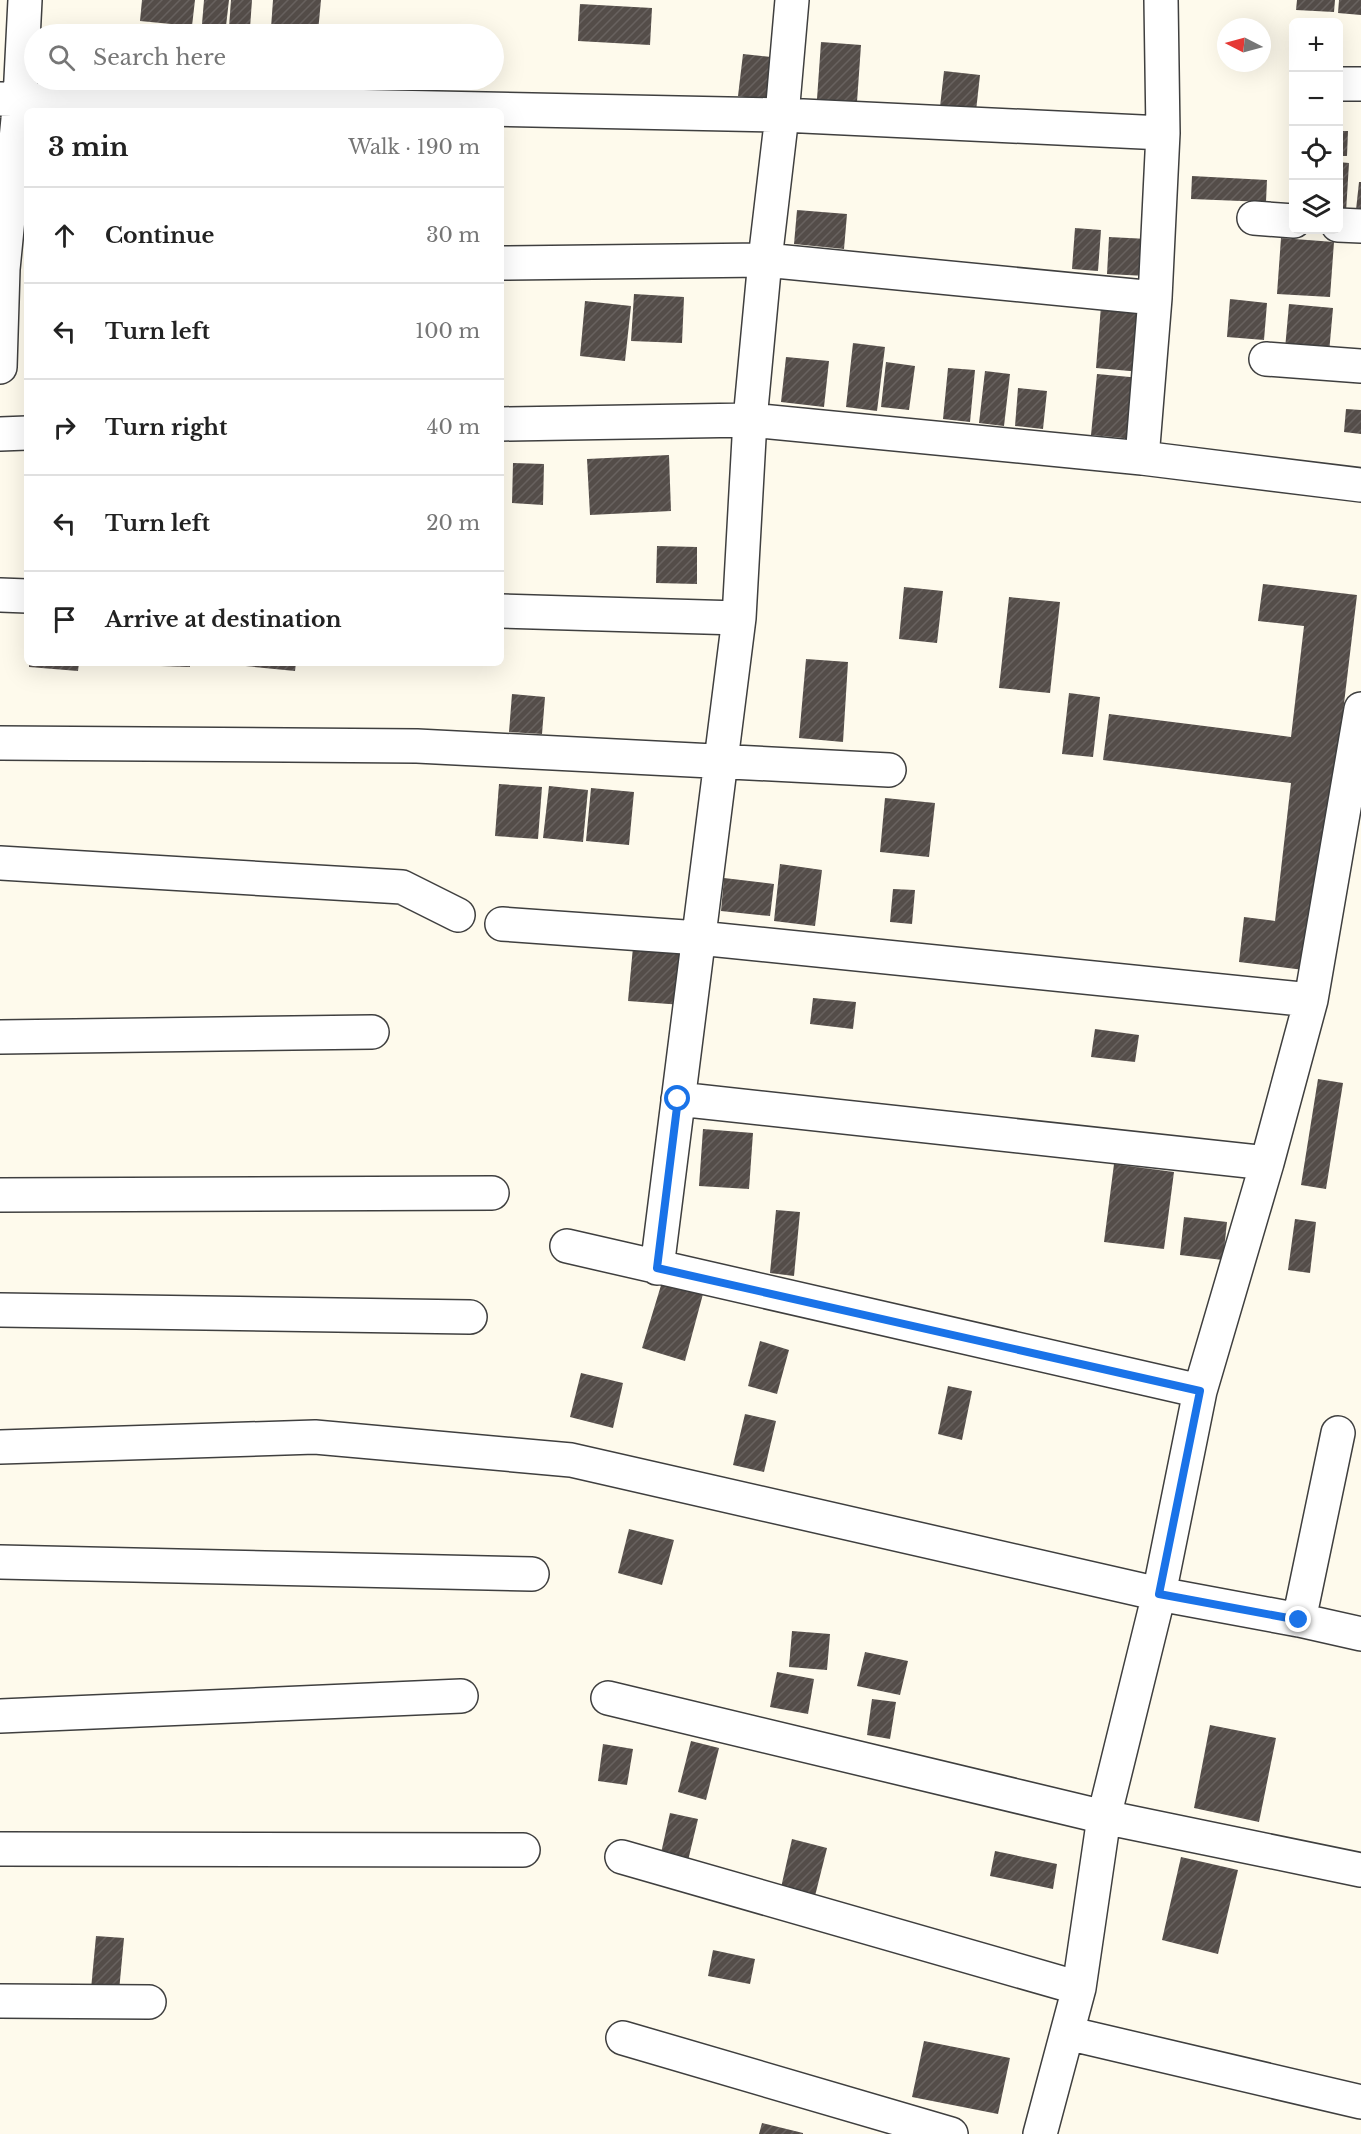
<!DOCTYPE html>
<meta charset="utf-8">
<style>
:root{--surface:#fff;--page:#f6f6f6;--text:#222;--muted:#767676;--line:#e0e0e0}
body{margin:0;font-family:"Libre Baskerville",serif;background:var(--page);color:var(--text)}
.controls{position:absolute;right:18px;top:18px;display:grid;overflow:hidden;border-radius:9px;box-shadow:0 6px 24px #0002}
.controls button{width:54px;height:54px;display:grid;place-items:center;padding:0;border:0;border-bottom:2px solid var(--line);background:var(--surface);color:var(--text);font:30px sans-serif}
.compass{position:absolute;left:1217px;top:18px;width:54px;height:54px;border-radius:50%;background:var(--surface);box-shadow:0 6px 24px #0002;rotate:276deg}
.stop{position:absolute;width:18px;height:18px;margin:-14px;border:4px solid #1a73e8;border-radius:50%;background:#fff}
.stop.end{background:#1a73e8;border-color:#fff;box-shadow:0 2px 6px #0008}
.list{margin:0;padding:0;list-style:none}
h2{display:flex;justify-content:space-between;align-items:center;height:78px;margin:0;padding:0 24px;font-size:26px}
h2 small{font-size:20px;font-weight:400;color:var(--muted)}
.list li{display:grid;grid-template-columns:39px 1fr auto;gap:18px;align-items:center;box-sizing:border-box;height:96px;padding:0 24px;border-top:2px solid var(--line)}
.list b{display:block;font-size:22px;white-space:nowrap}
.list em{font-size:20px;font-style:normal;color:var(--muted)}
.icon{flex:none;width:33px;height:33px;fill:none;stroke:currentColor;stroke-width:2;stroke-linecap:round;stroke-linejoin:round}
.map{position:relative;flex:none;width:1361px;height:2134px;overflow:hidden}
.search{position:absolute;background:var(--surface);box-shadow:0 6px 24px #0002;left:24px;top:24px;width:480px;height:66px;display:flex;align-items:center;gap:15px;box-sizing:border-box;padding:0 21px;border-radius:33px;color:var(--muted);font-size:22px}
.panel{position:absolute;background:var(--surface);box-shadow:0 6px 24px #0002;left:24px;top:108px;width:480px;height:558px;border-radius:9px}
.map>svg:first-child{display:block}
.building{fill:url(#building-hatch)}
.lines{fill:none;stroke-linecap:round;stroke-linejoin:round}
.minor-casing{stroke:#3f3f3f;stroke-width:36}
.minor{stroke:#fff;stroke-width:33}
.route{stroke:#1a73e8;stroke-width:8}
</style>
<div class="map">
<svg width="1361" height="2134" viewBox="0 0 1361 2134">
<defs>
<pattern id="building-hatch" width="6" height="6" patternUnits="userSpaceOnUse" patternTransform="scale(1.5)"><rect width="6" height="6" fill="#544d49"/><path d="M-1 1l2-2M0 6l6-6M5 7l2-2" fill="none" stroke="#68625f"/></pattern>
</defs>
<rect width="100%" height="100%" fill="#fefaec"/>
<path class="building" d="M142,0h53l-3,26 -52,-5z
M204,0h25l-3,26 -24,-2z
M231,0h21l-2,28 -21,-1z
M273,0h48l-3,32 -47,-4z
M1297,0h38l-1,12 -38,-2z
M1339,0h22v15l-23,-2z
M580,4l72,4 -2,37 -72,-4z
M821,42l40,3 -4,57 -40,-3z
M743,54l28,3 -5,43 -28,-4z
M944,71l36,4 -4,36 -36,-4z
M108,80h25v4l-26,-3z
M138,80h42l-1,8 -41,-4z
M191,80h32l-1,11 -32,-3z
M247,80h23l-2,15 -22,-2z
M1338,131h10l-1,25h-9z
M1338,162l11,1 -3,49 -8,-1z
M1192,176l75,4 -1,22 -75,-3z
M1359,182h2v29l-5,-1z
M797,210l50,4 -3,35 -50,-5z
M1075,228l26,2 -3,41 -26,-2z
M1109,237l39,2 -2,37 -39,-2z
M1281,238l53,4 -4,55 -53,-3z
M634,294l50,3 -2,46 -51,-2z
M1230,299l37,4 -3,37 -37,-3z
M585,301l46,5 -6,55 -45,-5z
M1289,304l44,4 -4,45 -44,-4z
M1101,306l46,4 -6,62 -45,-4z
M853,343l32,4 -8,64 -31,-4z
M786,357l43,4 -5,46 -43,-5z
M886,362l29,4 -6,44 -28,-3z
M948,368l27,2 -5,52 -27,-3z
M985,371l25,3 -6,52 -25,-3z
M1097,374l44,4 -7,61 -43,-4z
M1018,388l29,3 -4,38 -28,-3z
M1346,409l15,1v24l-17,-2z
M669,455l2,56 -81,4 -3,-56z
M513,463l31,1 -1,41 -31,-2z
M657,546l40,1v37l-41,-1z
M1263,584l94,11 -45,376 -73,-9 5,-45 31,4 16,-138 -188,-23 6,-46 182,23 13,-111 -46,-5z
M904,587l39,4 -6,52 -38,-4z
M1009,597l51,5 -10,91 -51,-5z
M806,659l42,3 -5,80 -44,-4z
M29,663h50l-1,8 -49,-4z
M131,663h59v4l-59,-2z
M236,663h60l-1,8 -60,-6z
M1069,693l31,4 -7,60 -31,-3z
M512,694l33,3 -3,37 -33,-2z
M499,784l43,3 -4,52 -43,-3z
M549,786l39,4 -5,52 -40,-4z
M591,788l43,4 -5,53 -43,-4z
M885,798l50,5 -6,54 -49,-5z
M780,864l42,6 -7,56 -41,-5z
M724,878l50,6 -4,32 -49,-5z
M893,889l22,1 -3,34 -22,-2z
M633,947l54,4 -4,54 -55,-4z
M813,998l43,4 -3,27 -43,-5z
M1095,1029l44,6 -4,27 -44,-5z
M1318,1079l25,4 -17,106 -25,-4z
M703,1129l50,4 -4,56 -50,-3z
M1114,1164l60,8 -10,77 -60,-7z
M776,1210l24,2 -6,64 -24,-3z
M1184,1217l43,5 -4,38 -43,-5z
M1295,1219l21,3 -6,51 -22,-3z
M662,1282l41,12 -18,67 -43,-13z
M760,1341l29,9 -12,44 -29,-8z
M581,1373l42,10 -10,45 -43,-11z
M948,1386l24,5 -10,49 -24,-6z
M745,1414l31,7 -12,51 -31,-7z
M629,1529l45,11 -12,45 -44,-12z
M792,1631l38,3 -3,36 -38,-3z
M865,1652l43,9 -8,34 -43,-9z
M777,1672l37,7 -6,35 -38,-7z
M872,1699l24,3 -6,37 -23,-4z
M1210,1725l66,13 -17,84 -65,-14z
M691,1741l28,7 -13,52 -28,-8z
M603,1744l30,5 -6,36 -29,-4z
M670,1813l28,6 -12,50 -27,-7z
M792,1839l35,9 -13,52 -34,-8z
M995,1851l62,13 -4,25 -63,-13z
M1181,1857l57,13 -20,84 -56,-14z
M96,1936l28,2 -5,53 -28,-2z
M713,1950l42,9 -5,25 -42,-8z
M924,2041l86,17 -12,56 -86,-17z
M762,2123l41,10v1h-44z"/>
<g class="lines">
<defs>
<path id="minor" d="M1338,84h23
M0,99l782,16 381,18
M1254,218l40,3
M1338,225l23,1
M501,263l264,-3 390,38
M1266,359l95,7
M0,367l3,-98 17,-170 5,-99
M501,424l249,-4 392,38 219,27
M0,434l27,-1
M1142,458l13,-160 8,-165 -2,-133
M0,595l27,1
M501,611l238,7
M0,743l417,3 472,24
M0,863l402,24 56,28
M502,924l197,14 612,62
M0,1037l372,-5
M678,1099l589,64
M0,1195l492,-2
M567,1246l633,145
M657,1268l82,-650 11,-198 15,-160 17,-145 10,-115
M0,1310l470,7
M0,1447l315,-10 256,23 588,134 140,26 62,14
M0,1562l532,12
M1299,1620l39,-187
M608,1698l496,119 257,53
M0,1716l461,-20
M0,1849l523,1
M622,1857l457,131
M0,2001l149,1
M1067,2033l294,69
M623,2038l328,96
M1040,2134l39,-146 25,-171 55,-223 41,-203 67,-228 44,-163 50,-291"/>
</defs>
<use href="#minor" class="minor-casing"/>
<use href="#minor" class="minor"/>
</g>
<g class="lines">
<path class="route" d="M678,1099l-21,169 543,123 -41,203 140,26"/>
</g>
</svg>
<div class="controls">
<button>+</button>
<button>−</button>
<button><svg class="icon" aria-label="locate" viewBox="0 0 24 24"><circle cx="12" cy="12" r="6"/><path d="M12 2v4M12 18v4M2 12h4M18 12h4"/></svg></button>
<button><svg class="icon" aria-label="layers" viewBox="0 0 24 24"><path d="M12 4l9 5-9 5-9-5zM3 14l9 5 9-5"/></svg></button>
</div>
<svg class="compass" viewBox="-18 -18 36 36"><path d="M0-13l5 13h-10z" fill="#e53935"/><path d="M0 13l5-13h-10z" fill="#767676"/></svg>
<div class="stop" style="left:678px;top:1099px"></div>
<div class="stop end" style="left:1299px;top:1620px"></div>
<div class="search"><svg class="icon" aria-label="search" viewBox="0 0 24 24"><circle cx="10" cy="10" r="6"/><path d="M15 15l6 6"/></svg>Search here</div>
<section class="panel">
<h2>3 min<small>Walk · 190 m</small></h2>
<ul class="list">
<li><svg class="icon" aria-label="ahead" viewBox="0 0 24 24"><path d="M12 20V5M6 11l6-6 6 6"/></svg><div><b>Continue</b></div><em>30 m</em></li>
<li><svg class="icon" aria-label="left" viewBox="0 0 24 24"><path d="M17 20v-9H6M10 6l-5 5 5 5"/></svg><div><b>Turn left</b></div><em>100 m</em></li>
<li><svg class="icon" aria-label="right" viewBox="0 0 24 24"><path d="M7 20v-9h11M14 6l5 5-5 5"/></svg><div><b>Turn right</b></div><em>40 m</em></li>
<li><svg class="icon" aria-label="left" viewBox="0 0 24 24"><path d="M17 20v-9H6M10 6l-5 5 5 5"/></svg><div><b>Turn left</b></div><em>20 m</em></li>
<li><svg class="icon" aria-label="arrive" viewBox="0 0 24 24"><path d="M6 21V4h12l-3 4 3 4H6"/></svg><div><b>Arrive at destination</b></div></li>
</ul>
</section>
</div>
